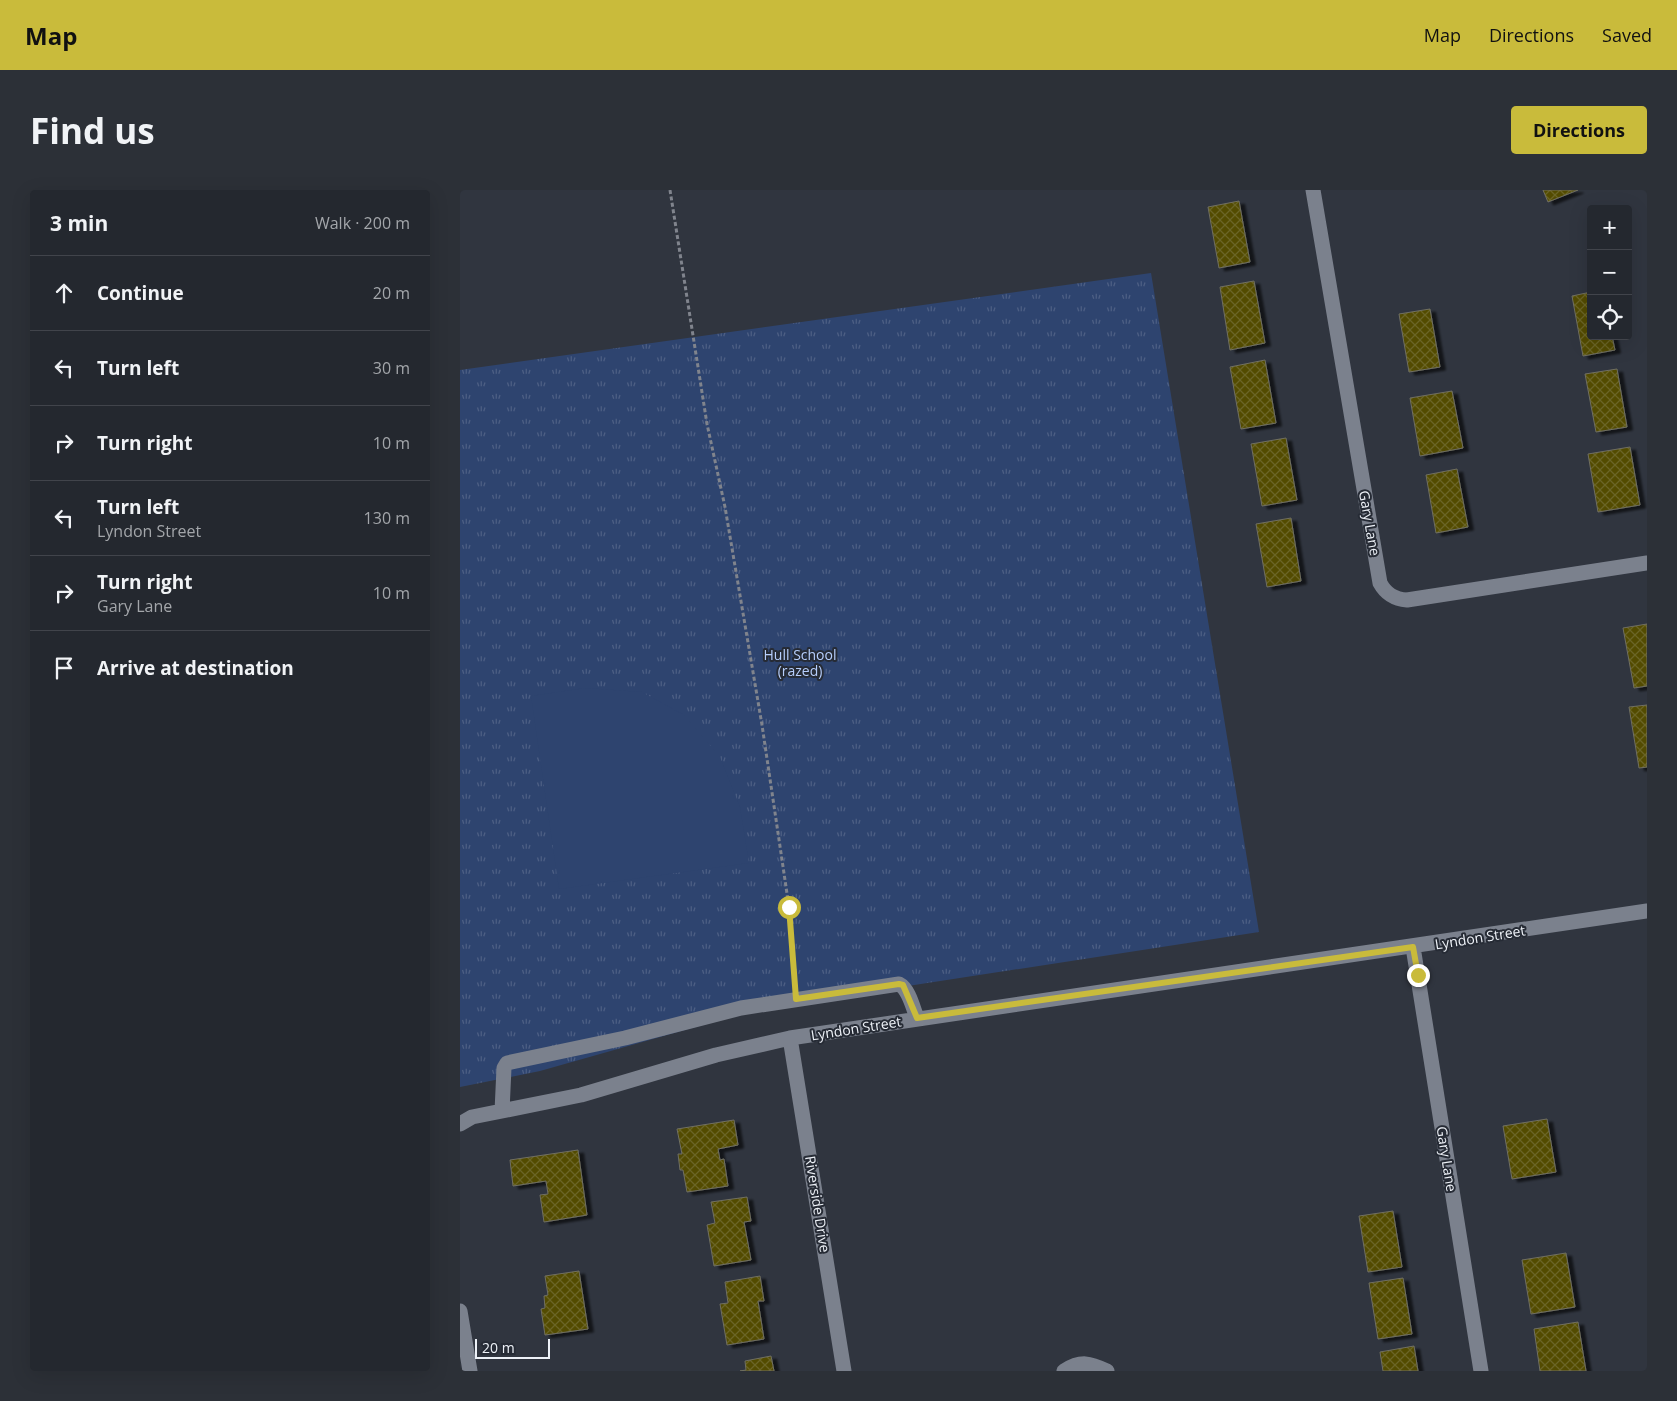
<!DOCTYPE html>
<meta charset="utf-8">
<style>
:root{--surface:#24282f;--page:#2c3037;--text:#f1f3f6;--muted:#a3a6aa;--line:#41444b;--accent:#c9bb3b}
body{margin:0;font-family:"Open Sans",sans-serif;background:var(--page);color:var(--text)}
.controls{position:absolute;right:15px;top:15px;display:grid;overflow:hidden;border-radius:5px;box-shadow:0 5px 20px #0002}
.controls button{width:45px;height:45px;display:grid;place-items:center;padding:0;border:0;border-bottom:1px solid var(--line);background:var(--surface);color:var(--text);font:25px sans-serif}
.scale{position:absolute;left:15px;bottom:12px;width:75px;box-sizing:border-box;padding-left:5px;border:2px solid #edf1f7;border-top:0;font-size:14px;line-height:18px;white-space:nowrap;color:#edf1f7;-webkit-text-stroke:4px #262b35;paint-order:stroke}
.stop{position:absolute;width:15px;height:15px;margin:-11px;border:4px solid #c9bb3b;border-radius:50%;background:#fff}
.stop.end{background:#c9bb3b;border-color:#fff;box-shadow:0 1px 5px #0008}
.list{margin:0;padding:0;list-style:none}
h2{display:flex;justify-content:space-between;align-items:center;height:65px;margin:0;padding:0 20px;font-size:21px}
h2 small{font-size:16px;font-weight:400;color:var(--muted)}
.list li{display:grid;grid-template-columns:32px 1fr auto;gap:15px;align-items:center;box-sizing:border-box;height:75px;padding:0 20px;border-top:1px solid var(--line)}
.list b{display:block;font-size:19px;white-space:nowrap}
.list p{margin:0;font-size:16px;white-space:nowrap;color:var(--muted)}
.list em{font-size:16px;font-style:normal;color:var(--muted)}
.icon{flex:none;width:28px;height:28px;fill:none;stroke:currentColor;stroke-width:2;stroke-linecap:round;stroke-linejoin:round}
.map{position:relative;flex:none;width:1187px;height:1181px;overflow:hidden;border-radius:5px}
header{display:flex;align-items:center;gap:30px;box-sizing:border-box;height:70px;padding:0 25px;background:var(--accent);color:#111}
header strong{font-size:24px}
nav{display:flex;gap:28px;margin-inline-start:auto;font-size:18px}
.intro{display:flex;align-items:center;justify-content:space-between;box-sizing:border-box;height:120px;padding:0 30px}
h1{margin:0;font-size:35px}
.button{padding:12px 22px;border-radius:5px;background:var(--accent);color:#111;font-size:18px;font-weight:700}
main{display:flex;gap:30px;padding:0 30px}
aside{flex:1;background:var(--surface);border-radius:5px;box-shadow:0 5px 20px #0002}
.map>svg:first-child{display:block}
.park{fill:url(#park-tufts)}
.pitch{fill:#2e446f}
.building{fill:url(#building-cross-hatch);stroke:#706f62;filter:url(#shadow)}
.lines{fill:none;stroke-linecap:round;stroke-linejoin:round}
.path{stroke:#80848d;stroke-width:3;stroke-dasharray:4 2.5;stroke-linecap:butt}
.minor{stroke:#7b818d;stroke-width:15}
.route{stroke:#c9bb3b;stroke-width:6}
.labels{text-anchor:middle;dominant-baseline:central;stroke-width:4;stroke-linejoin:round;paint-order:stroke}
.street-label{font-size:14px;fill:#edf1f7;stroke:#262b35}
.park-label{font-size:14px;fill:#b6cefc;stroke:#262b35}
</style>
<header>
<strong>Map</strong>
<nav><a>Map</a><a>Directions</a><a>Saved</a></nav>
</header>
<div class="intro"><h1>Find us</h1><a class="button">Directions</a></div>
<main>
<aside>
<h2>3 min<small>Walk · 200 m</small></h2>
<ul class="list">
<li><svg class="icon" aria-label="ahead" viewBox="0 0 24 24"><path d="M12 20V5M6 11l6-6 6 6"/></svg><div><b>Continue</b></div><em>20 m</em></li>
<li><svg class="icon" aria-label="left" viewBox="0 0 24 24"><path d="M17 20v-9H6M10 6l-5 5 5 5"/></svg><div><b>Turn left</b></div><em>30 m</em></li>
<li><svg class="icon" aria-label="right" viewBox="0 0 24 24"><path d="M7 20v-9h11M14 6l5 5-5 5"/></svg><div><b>Turn right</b></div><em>10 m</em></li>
<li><svg class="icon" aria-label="left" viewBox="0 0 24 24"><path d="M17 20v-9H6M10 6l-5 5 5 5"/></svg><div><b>Turn left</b><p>Lyndon Street</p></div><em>130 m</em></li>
<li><svg class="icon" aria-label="right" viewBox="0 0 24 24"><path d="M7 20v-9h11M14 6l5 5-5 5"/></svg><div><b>Turn right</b><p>Gary Lane</p></div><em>10 m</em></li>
<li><svg class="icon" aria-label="arrive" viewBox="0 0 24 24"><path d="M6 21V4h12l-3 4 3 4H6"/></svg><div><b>Arrive at destination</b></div></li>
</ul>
</aside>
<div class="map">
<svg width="1187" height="1181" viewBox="0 0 1187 1181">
<defs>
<pattern id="park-tufts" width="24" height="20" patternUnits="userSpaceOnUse" patternTransform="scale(1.25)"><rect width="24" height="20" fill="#2e446f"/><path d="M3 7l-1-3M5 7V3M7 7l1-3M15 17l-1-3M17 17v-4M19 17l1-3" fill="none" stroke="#4d5f84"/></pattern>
<pattern id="building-cross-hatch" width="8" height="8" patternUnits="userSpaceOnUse" patternTransform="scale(1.25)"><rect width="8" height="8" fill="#524b00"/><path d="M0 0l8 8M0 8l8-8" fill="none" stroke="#6b6526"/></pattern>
<filter id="shadow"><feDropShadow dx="5.5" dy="3" stdDeviation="1" flood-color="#0009"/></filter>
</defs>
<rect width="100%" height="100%" fill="#30353f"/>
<path class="park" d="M691,83l108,659 -500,77 -219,62 -80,16v-717z"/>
<path class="pitch" d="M125,498l57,4 42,23 36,42 20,50 9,56 -190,26 -28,-193z"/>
<path class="building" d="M1083,0h35l-30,12z
M779,11l11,61 -31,6 -11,-61z
M794,91l11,62 -35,7 -10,-63z
M1131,102v44h21l3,14 -32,6 -11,-60z
M970,119l10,58 -31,5 -10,-58z
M805,170l11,63 -35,6 -11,-62z
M1157,179l10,58 -31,5 -11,-58z
M992,201l11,57 -43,8 -10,-58z
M826,248l11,62 -35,6 -11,-62z
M1170,257l10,58 -42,7 -10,-58z
M997,279l11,58 -32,6 -10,-58z
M831,328l10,63 -34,6 -11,-63z
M1187,434v62l-13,2 -11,-60z
M1187,515v62l-8,1 -10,-61z
M1087,929l9,53 -44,7 -9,-53z
M274,930l4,25 -20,4 2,11 4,-1 4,27 -41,6 -4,-22h-3l-2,-16h4l-5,-25z
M118,960l9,65 -43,7 -4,-27 8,-1 -2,-13 -33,5 -3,-26z
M287,1007l4,24 -7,1 7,38 -37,6 -7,-41 8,-2 -4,-21z
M933,1021l9,56 -34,5 -9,-56z
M1106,1063l9,54 -44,7 -9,-54z
M119,1081l9,58 -43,6 -4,-26 4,-1 -1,-12 4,-1 -3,-19z
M300,1086l4,25h-6l6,38 -37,6 -7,-41 8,-1 -3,-21z
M943,1088l9,56 -34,5 -9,-56z
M1118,1132l8,49h-46l-6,-42z
M954,1156l4,25h-35l-3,-19z
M311,1166l3,15h-34l6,-1 -1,-9z"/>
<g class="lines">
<path class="path" d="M210,0l37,234 18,83 37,218 27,182 6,72"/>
<path class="minor" d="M853,0l67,393c6,11 14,16 27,17l240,-37
M953,757l68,424
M330,848l54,333
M42,921l2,-43 3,-5 118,-25 116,-30 158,-24c10,5 14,24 18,34
M0,934l12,-7 109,-22 135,-40 74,-17 857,-127
M0,1121l10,60
M604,1181c17,-11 26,-8 43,0"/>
</g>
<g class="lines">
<path class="route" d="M329,717l7,92 103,-15 4,1 14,33 496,-71 5,28"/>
</g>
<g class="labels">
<g class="street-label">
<text transform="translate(910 333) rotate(80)">Gary Lane</text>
<text transform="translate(1020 747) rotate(-9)">Lyndon Street</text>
<text transform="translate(396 838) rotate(-9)">Lyndon Street</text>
<text transform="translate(987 969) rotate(81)">Gary Lane</text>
<text transform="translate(358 1014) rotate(81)">Riverside Drive</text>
</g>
<g class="park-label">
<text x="340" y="464">Hull School<tspan x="340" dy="16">(razed)</tspan></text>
</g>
</g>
</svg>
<div class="controls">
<button>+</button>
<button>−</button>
<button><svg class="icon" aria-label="locate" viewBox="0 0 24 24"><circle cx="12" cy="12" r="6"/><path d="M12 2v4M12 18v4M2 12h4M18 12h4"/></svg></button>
</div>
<div class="scale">20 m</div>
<div class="stop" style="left:329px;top:717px"></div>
<div class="stop end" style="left:958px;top:785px"></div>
</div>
</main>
